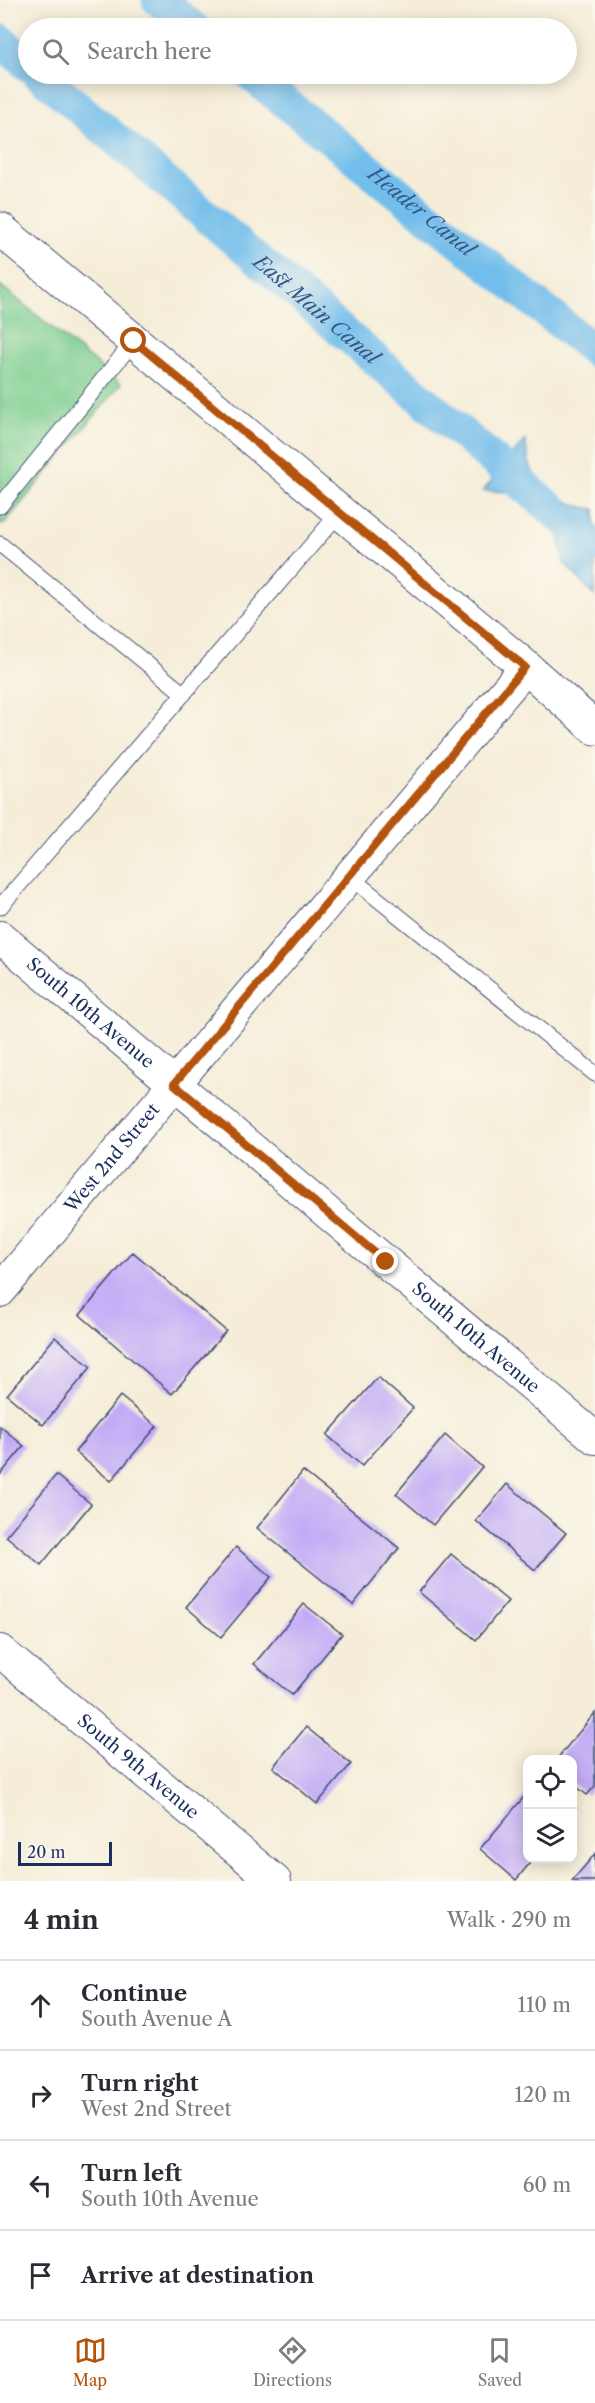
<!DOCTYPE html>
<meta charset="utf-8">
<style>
:root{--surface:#fff;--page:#f2f2f3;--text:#2b2b33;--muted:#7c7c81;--line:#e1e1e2;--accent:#b45309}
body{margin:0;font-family:"Libre Caslon Text",serif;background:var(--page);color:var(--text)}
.controls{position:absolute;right:18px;bottom:18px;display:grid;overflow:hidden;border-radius:12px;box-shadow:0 3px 15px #0003}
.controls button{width:54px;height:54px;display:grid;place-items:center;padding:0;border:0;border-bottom:2px solid var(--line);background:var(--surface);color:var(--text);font:30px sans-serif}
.scale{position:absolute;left:18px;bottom:15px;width:94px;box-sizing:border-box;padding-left:6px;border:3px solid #1b2f5e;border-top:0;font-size:16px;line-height:21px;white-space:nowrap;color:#1b2f5e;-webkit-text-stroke:4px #fbf7ec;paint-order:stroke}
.stop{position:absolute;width:18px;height:18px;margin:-14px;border:4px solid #b45309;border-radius:50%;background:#fff}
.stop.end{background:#b45309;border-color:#fff;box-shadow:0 2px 6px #0008}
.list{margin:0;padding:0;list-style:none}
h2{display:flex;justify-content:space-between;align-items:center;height:78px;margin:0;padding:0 24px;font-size:26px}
h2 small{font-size:20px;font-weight:400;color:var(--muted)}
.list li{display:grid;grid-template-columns:39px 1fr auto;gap:18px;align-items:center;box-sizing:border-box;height:90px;padding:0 24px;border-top:2px solid var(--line)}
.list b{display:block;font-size:22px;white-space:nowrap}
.list p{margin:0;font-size:20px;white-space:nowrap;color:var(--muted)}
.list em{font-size:20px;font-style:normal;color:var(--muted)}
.icon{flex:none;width:33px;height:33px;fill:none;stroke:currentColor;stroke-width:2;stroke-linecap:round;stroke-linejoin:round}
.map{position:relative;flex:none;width:595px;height:1881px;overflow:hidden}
.search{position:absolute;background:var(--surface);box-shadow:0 3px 15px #0003;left:18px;right:18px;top:18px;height:66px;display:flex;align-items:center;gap:15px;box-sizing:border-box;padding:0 21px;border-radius:33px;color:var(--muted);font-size:22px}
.sheet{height:438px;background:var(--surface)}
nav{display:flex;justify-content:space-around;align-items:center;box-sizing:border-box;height:84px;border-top:2px solid var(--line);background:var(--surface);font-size:16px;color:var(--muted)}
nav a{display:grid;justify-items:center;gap:3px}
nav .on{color:var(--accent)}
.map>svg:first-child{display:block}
.green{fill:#7bcd8f;stroke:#4b7e76;stroke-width:1.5}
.water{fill:#72bdeb;stroke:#4676a4;stroke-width:1.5}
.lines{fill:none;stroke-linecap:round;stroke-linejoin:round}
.canal{stroke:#72bdeb;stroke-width:33}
.building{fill:#c2abf6}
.service-casing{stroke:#3c4c70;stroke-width:17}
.minor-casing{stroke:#3c4c70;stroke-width:34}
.secondary-casing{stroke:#3c4c70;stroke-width:35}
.service{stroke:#fff;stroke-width:15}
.minor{stroke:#fff;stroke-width:32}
.secondary{stroke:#fff;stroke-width:33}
.route{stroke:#b45309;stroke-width:8}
.labels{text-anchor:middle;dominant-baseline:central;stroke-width:4.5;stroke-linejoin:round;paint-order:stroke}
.street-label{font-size:18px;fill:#1b2f5e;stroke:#fbf7ec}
.water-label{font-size:20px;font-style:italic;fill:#355a88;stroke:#fbf7ec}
</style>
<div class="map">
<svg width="595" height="1881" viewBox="0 0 595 1881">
<rect width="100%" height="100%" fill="#fbf7ec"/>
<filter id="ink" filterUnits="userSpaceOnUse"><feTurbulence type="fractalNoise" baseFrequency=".0167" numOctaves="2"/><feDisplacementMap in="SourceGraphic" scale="12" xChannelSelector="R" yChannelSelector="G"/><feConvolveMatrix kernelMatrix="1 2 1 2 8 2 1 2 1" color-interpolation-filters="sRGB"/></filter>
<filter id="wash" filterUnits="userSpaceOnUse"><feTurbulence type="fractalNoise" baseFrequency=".008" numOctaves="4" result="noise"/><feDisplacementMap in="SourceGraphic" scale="24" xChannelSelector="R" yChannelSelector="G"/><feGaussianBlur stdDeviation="1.35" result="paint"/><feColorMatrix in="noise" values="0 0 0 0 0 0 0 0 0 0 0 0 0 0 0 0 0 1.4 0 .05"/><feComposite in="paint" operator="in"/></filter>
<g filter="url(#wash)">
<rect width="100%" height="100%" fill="#f5edd8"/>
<path class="green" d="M0,285l121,99 -118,141 -3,-2z"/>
<path class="water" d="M525,440c2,11 3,23 8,32 9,18 43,37 62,37v87l-31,-33 -5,-27 -26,-34 -22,-10 -28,-1z"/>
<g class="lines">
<g class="canal">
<path d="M158,0l36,28"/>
<path d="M0,40l28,25"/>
<path id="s1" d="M39,74l556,472"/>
<path id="s2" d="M250,74l345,277"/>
</g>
</g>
<g id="blocks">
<path class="building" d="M133,1252l93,79 -54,63 -92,-79z
M55,1337l36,30 -48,58 -36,-30z
M378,1377l35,31 -51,58 -35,-31z
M120,1396l37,30 -46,55 -36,-29z
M0,1426l24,20 -24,29z
M445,1435l37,32 -49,58 -37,-31z
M303,1471l96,77 -46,57 -96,-77z
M56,1475l35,29 -50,61 -35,-29z
M507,1484l59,49 -31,37 -59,-49z
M236,1547l35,30 -50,60 -35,-30z
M451,1554l57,47 -32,39 -57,-48z
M304,1604l38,30 -50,61 -38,-31z
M595,1713v73l-8,9 -15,-12v-23h-16z
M306,1727l45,37 -34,40 -44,-37z
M528,1792v66h6l-18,22 -36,-31z
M595,1854v27h-23z"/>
</g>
</g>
<g filter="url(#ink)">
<use href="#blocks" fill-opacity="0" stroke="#3c4c70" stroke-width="1.5"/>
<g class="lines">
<defs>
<path id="service" d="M0,506l134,-165
M0,544l184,150
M349,876l246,198
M0,907l340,-395"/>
<g id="minor">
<path id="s3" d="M0,937l595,501"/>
<path id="s4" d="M0,1291l526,-624"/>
<path id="s5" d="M0,1651l275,230"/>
</g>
<path id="secondary" d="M0,229l526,438 69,61"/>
</defs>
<use href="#service" class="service-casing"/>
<use href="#minor" class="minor-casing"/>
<use href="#secondary" class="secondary-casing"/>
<use href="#service" class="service"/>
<use href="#minor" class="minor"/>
<use href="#secondary" class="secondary"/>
</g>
</g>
<g class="lines" filter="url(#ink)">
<path class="route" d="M134,341l391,326 -351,417 212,178"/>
</g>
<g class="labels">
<g class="street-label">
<text stroke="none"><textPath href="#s3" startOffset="118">South 10th Avenue</textPath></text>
<text stroke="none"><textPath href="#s4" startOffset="174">West 2nd Street</textPath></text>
<text stroke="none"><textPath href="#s3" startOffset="622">South 10th Avenue</textPath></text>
<text stroke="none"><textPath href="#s5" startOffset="180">South 9th Avenue</textPath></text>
</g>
<g class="water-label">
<text stroke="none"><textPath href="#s2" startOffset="220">Header Canal</textPath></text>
<text stroke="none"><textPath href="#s1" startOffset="364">East Main Canal</textPath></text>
</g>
</g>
</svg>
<div class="controls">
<button><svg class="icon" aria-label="locate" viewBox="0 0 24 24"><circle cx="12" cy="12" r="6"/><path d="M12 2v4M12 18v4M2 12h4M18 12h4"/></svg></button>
<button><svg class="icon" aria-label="layers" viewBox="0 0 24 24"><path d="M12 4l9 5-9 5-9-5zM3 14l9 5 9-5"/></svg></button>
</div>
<div class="scale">20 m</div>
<div class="stop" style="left:134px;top:341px"></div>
<div class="stop end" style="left:386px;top:1262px"></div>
<div class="search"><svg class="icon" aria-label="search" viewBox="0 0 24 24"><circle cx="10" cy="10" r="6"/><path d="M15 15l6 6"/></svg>Search here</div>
</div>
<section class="sheet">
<h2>4 min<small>Walk · 290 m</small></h2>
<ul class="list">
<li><svg class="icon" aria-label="ahead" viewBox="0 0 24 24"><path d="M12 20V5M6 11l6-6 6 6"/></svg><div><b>Continue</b><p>South Avenue A</p></div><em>110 m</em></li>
<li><svg class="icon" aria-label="right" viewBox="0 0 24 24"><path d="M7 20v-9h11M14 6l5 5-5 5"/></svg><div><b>Turn right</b><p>West 2nd Street</p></div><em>120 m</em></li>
<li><svg class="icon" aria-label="left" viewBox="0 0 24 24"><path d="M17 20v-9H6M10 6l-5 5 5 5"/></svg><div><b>Turn left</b><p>South 10th Avenue</p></div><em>60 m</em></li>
<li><svg class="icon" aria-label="arrive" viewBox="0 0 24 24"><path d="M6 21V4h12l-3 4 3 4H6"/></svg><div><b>Arrive at destination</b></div></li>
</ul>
</section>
<nav>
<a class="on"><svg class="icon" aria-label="map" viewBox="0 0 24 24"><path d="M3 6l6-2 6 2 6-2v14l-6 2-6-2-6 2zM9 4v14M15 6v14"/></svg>Map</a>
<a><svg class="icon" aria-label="directions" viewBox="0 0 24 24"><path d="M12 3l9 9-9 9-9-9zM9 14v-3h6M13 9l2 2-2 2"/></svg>Directions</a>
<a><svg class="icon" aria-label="saved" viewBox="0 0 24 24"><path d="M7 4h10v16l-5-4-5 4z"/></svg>Saved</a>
</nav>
